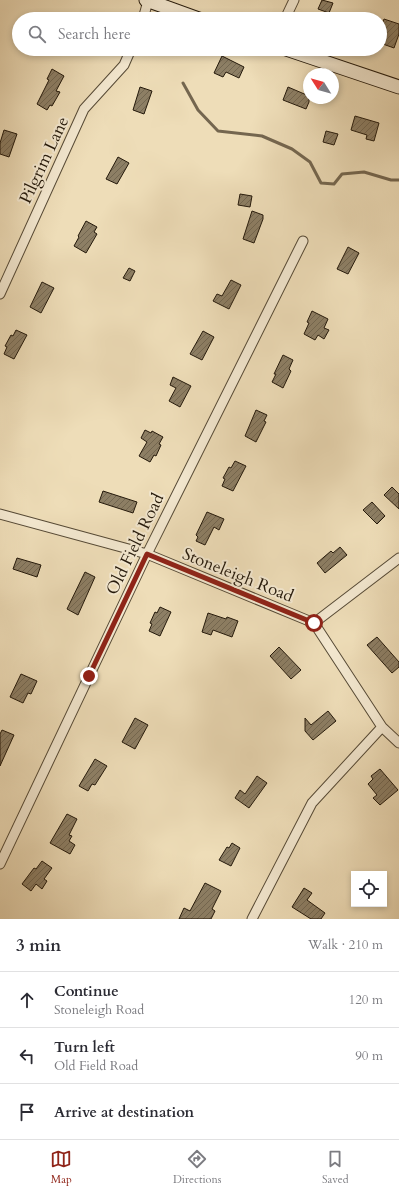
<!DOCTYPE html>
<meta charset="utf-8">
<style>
:root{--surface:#fff;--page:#f7f7f7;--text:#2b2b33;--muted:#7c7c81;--line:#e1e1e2;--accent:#8f2418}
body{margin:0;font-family:Cardo,serif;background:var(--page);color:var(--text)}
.controls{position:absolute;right:12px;bottom:12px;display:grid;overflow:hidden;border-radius:0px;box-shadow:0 2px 6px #0003}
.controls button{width:36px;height:36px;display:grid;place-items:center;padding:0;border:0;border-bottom:1px solid var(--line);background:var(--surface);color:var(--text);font:20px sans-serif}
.compass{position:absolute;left:303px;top:68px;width:36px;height:36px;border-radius:50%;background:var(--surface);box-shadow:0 2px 6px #0003;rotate:307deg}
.stop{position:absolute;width:12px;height:12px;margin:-9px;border:3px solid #8f2418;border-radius:50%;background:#fff}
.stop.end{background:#8f2418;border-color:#fff;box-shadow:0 1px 4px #0008}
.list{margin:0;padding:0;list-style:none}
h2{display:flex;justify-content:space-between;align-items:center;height:52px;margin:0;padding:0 16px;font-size:17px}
h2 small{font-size:13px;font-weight:400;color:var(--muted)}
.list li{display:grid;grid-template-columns:26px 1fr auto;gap:12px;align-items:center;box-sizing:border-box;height:56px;padding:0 16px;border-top:1px solid var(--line)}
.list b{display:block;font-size:15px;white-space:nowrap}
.list p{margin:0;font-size:13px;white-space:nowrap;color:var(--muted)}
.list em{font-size:13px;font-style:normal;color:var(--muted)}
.icon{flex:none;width:22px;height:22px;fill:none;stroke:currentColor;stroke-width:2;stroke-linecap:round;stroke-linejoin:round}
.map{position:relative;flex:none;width:399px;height:919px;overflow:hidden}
.search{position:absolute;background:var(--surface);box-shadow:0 2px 6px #0003;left:12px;right:12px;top:12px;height:44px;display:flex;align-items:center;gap:10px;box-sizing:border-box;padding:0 14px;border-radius:22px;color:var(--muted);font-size:15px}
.sheet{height:220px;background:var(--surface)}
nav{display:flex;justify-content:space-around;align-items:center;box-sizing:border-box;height:56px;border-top:1px solid var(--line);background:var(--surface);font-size:11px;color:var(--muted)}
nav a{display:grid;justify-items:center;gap:2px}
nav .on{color:var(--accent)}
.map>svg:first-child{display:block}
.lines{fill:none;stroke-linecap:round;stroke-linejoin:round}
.stream{stroke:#74664f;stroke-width:3}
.building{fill:url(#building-hatch);stroke:#24190b}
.street-casing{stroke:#564a36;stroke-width:11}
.secondary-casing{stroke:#24190b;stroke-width:15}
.street{stroke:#f4e9d1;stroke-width:9}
.secondary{stroke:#f4e9d1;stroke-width:13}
.route{stroke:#8f2418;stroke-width:5}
.labels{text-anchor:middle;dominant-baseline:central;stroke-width:4;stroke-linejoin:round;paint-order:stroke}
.street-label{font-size:17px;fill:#24190b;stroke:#f4e9d1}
</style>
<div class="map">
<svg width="399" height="919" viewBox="0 0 399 919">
<defs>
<pattern id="building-hatch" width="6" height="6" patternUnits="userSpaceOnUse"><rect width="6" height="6" fill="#8d7f65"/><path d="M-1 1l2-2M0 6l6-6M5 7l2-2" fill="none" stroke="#736751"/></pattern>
</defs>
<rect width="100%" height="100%" fill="#eeddb8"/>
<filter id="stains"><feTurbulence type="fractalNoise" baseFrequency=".005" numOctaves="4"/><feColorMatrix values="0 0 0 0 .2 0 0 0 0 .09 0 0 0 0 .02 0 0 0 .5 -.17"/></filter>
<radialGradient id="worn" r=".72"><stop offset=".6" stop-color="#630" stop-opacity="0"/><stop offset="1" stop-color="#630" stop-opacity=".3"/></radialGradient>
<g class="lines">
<path class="stream" d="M183,83l15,27 20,21 44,5 30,13 18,13 11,21 13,1 8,-10 22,-2 27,8h8"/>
</g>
<path class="building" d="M322,0l11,3 -4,10 -11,-4z
M384,19l15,5v10l-5,14 -14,-5v-13z
M222,56l22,11 -5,11 -13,-6 -3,5 -9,-4z
M52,69l12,7 -8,15 4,1 -8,14 -2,-1 -3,5 -10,-6 12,-24 -2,-1z
M140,87l12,4 -8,23 -11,-4z
M288,87l21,9v6l-3,7 -23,-9z
M355,116l24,7 -5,18 -8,-2 1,-4 -16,-5z
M4,130l13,4 -8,23 -9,-3v-11z
M326,131l12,3 -4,11 -11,-3z
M118,157l11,6 -12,21 -11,-5z
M240,194l12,2 -2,11 -12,-2z
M252,211l11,4v4l-9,24 -11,-4z
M86,221l11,6 -3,5 3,2 -11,19 -12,-7 5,-9 -1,-1z
M348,247l11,6 -11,21 -11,-5z
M129,268l6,3 -5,10 -7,-3z
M231,280l10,5 -12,24 -16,-8 4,-7 5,2z
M42,282l12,6 -13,25 -11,-6z
M312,311l16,8 -4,9 5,2 -5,9 -6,-4 -3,5 -11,-6 5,-11 -2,-1z
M16,330l11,5 -13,24 -10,-5 3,-7 -2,-1 6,-11 2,1z
M203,331l11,6 -12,23 -12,-6z
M283,355l10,5 -4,9 2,2 -8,17 -11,-6 4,-8h-2z
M173,377l18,9 -11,21 -11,-6 7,-13 -6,-3z
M256,410l11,5 -3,6 2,1 -10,20 -11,-6z
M145,430l6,3 1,-2 11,6 -4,7 2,1 -5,11 -2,-1 -4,7 -11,-6 8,-14 -6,-4z
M235,461l11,5 -13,25 -11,-5 3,-7 -2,-1 6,-11 2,1z
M392,487l7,7v15l-15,-14z
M103,491l34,11 -4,11 -34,-11z
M372,502l13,14 -8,8 -14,-14z
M207,512l17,7 -5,11 -5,-3 -9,18 -9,-4 2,-4 -2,-2z
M340,547l7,8 -22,18 -8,-10 14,-12 2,2z
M17,558l24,7 -4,12 -24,-8z
M85,572l10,5 -17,38 -11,-6z
M160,607l11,5 -11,24 -11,-5 3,-7 -2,-1 5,-11 2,1z
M208,613l18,6 1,-2 11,4 -6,16 -19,-7 -2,5 -9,-3z
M377,637l22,25v5l-7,6 -25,-28z
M279,647l22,23 -10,9 -21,-23z
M21,674l16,7 -6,13 -3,-1 -5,10 -13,-6z
M328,711l8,10 -23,19 -8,-9v-13l6,7z
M135,718l13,7 -13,24 -13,-7z
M2,730l12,5 -14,31v-32z
M95,759l12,7 -12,19 -3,-1 -4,7 -9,-5z
M380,769l18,21 -18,15 -7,-7 4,-3 -9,-11 5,-5 -2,-3z
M257,776l10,7 -18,25 -14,-10 5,-8 5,4z
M67,814l10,5 -8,16 3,1 -3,5 6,4 -5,9 -20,-11z
M232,843l8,5 -9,18 -12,-6 8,-13 2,1z
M42,861l10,7 -8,11 3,2 -5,8 -6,-5 -5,7 -9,-7 12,-16 2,1z
M205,883l16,8 -9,18 3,2 -4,8h-32l5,-11 6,3z
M304,888l8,5 -5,7 18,13 -4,6h-10l-19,-12z"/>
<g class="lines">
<defs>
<path id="street" d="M143,19l5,-18
M285,19l9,-19
M0,294l84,-185 40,-44 7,-16
M0,514l147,40 167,69 68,104 17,16
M314,623l85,-65
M0,864l147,-310 156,-313
M252,919l60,-116 70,-76"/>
<path id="secondary" d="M146,0l53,19
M286,49l113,38"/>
</defs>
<use href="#street" class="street-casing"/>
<use href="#secondary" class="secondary-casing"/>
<use href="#street" class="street"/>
<use href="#secondary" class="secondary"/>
</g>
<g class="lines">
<path class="route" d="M89,676l58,-122 167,69"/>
</g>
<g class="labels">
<g class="street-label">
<text transform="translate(44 160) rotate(-65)">Pilgrim Lane</text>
<text transform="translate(135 544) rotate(-64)">Old Field Road</text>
<text transform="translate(238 575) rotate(22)">Stoneleigh Road</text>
</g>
</g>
<rect width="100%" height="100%" filter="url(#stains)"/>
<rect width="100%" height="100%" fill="url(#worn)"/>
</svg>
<div class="controls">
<button><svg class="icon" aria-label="locate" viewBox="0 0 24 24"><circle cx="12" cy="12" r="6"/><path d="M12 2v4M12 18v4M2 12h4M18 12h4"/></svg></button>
</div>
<svg class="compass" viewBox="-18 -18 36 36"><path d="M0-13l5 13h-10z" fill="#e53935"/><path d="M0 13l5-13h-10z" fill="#7c7c81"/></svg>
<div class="stop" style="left:314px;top:623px"></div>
<div class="stop end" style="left:89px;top:676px"></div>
<div class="search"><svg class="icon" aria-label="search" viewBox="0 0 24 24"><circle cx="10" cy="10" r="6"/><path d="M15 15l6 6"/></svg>Search here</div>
</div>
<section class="sheet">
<h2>3 min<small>Walk · 210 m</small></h2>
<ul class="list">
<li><svg class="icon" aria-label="ahead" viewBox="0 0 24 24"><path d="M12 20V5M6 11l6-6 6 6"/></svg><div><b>Continue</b><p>Stoneleigh Road</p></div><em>120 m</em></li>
<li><svg class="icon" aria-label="left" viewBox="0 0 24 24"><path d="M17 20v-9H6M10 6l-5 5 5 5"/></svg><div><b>Turn left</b><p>Old Field Road</p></div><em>90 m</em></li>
<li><svg class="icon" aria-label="arrive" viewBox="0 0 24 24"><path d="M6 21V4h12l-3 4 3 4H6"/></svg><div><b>Arrive at destination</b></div></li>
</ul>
</section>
<nav>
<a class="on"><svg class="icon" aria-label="map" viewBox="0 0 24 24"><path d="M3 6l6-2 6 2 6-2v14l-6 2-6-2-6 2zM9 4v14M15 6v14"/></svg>Map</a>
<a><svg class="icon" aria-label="directions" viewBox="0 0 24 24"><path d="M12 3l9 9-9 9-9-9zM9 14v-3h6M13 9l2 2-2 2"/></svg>Directions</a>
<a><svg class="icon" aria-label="saved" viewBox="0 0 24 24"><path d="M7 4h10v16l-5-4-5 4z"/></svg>Saved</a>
</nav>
